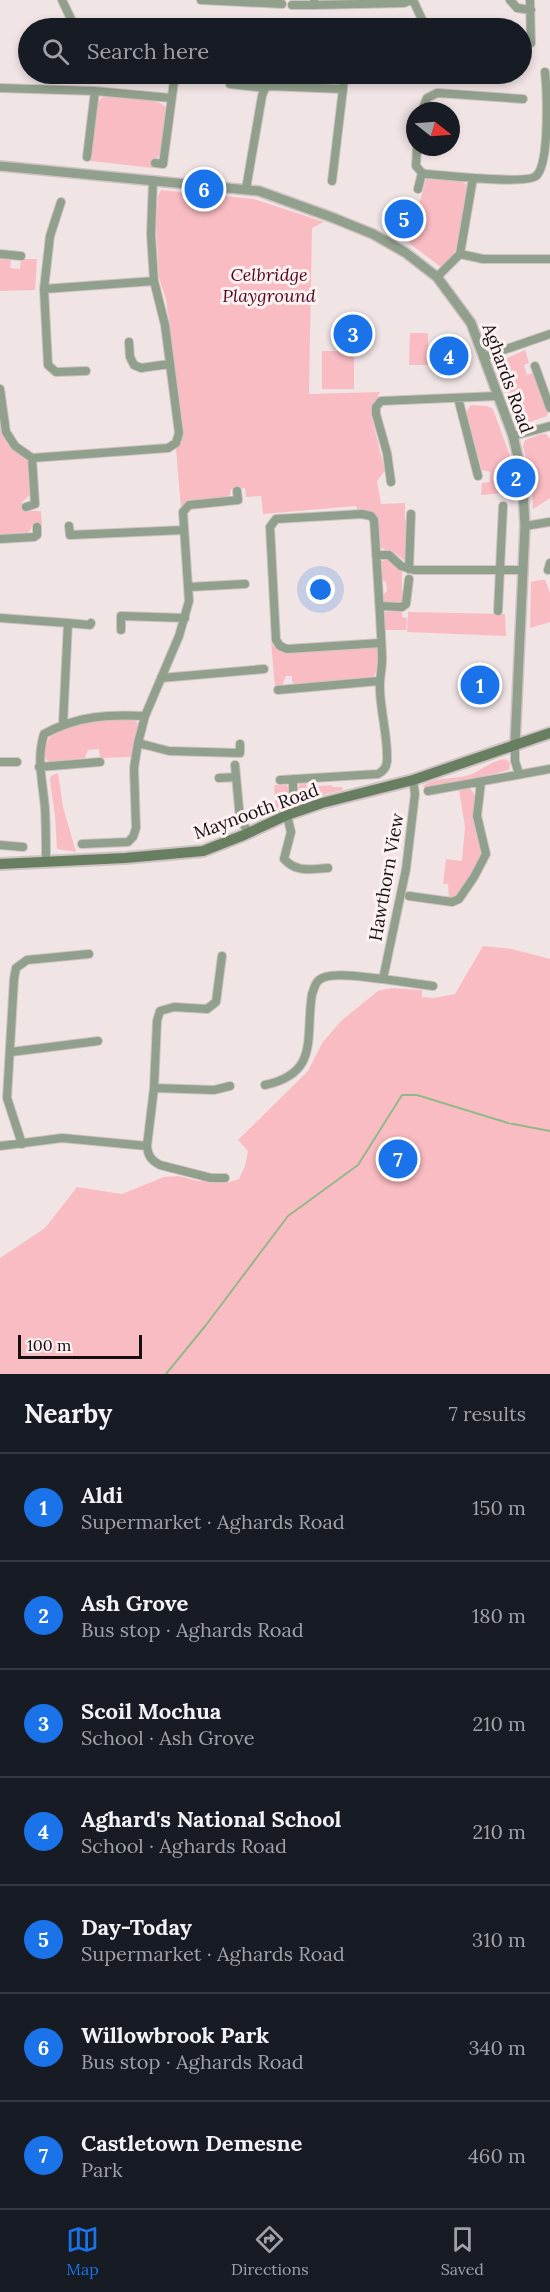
<!DOCTYPE html>
<meta charset="utf-8">
<style>
:root{--surface:#171b24;--page:#20242c;--text:#f1f3f6;--muted:#9ea1a6;--line:#363941;--accent:#1a73e8}
body{margin:0;font-family:Lora,serif;background:var(--page);color:var(--text)}
.compass{position:absolute;left:406px;top:102px;width:54px;height:54px;border-radius:50%;background:var(--surface);box-shadow:0 3px 9px #0003;rotate:107deg}
.scale{position:absolute;left:18px;bottom:15px;width:124px;box-sizing:border-box;padding-left:6px;border:3px solid #141011;border-top:0;font-size:16px;line-height:21px;white-space:nowrap;color:#141011;-webkit-text-stroke:4px #fef1f2;paint-order:stroke}
.you{position:absolute;left:321px;top:590px;width:21px;height:21px;margin:-15px;border:4px solid #fff;border-radius:50%;background:#1a73e8;box-shadow:0 0 0 9px #1a73e833}
.badge{display:grid;place-items:center;width:39px;height:39px;border-radius:50%;background:var(--accent);color:#fff;font-size:20px;font-weight:700}
.pin{position:absolute;translate:-50% -50%;border:3px solid #fff;box-shadow:0 2px 6px #0006}
.list{margin:0;padding:0;list-style:none}
h2{display:flex;justify-content:space-between;align-items:center;height:78px;margin:0;padding:0 24px;font-size:26px}
h2 small{font-size:20px;font-weight:400;color:var(--muted)}
.list li{display:grid;grid-template-columns:39px 1fr auto;gap:18px;align-items:center;box-sizing:border-box;height:108px;padding:0 24px;border-top:2px solid var(--line)}
.list b{display:block;font-size:22px;white-space:nowrap}
.list p{margin:0;font-size:20px;white-space:nowrap;color:var(--muted)}
.list em{font-size:20px;font-style:normal;color:var(--muted)}
.icon{flex:none;width:33px;height:33px;fill:none;stroke:currentColor;stroke-width:2;stroke-linecap:round;stroke-linejoin:round}
.map{position:relative;flex:none;width:550px;height:1374px;overflow:hidden}
.search{position:absolute;background:var(--surface);box-shadow:0 3px 9px #0003;left:18px;right:18px;top:18px;height:66px;display:flex;align-items:center;gap:15px;box-sizing:border-box;padding:0 21px;border-radius:33px;color:var(--muted);font-size:22px}
.sheet{height:834px;background:var(--surface)}
nav{display:flex;justify-content:space-around;align-items:center;box-sizing:border-box;height:84px;border-top:2px solid var(--line);background:var(--surface);font-size:16px;color:var(--muted)}
nav a{display:grid;justify-items:center;gap:3px}
nav .on{color:var(--accent)}
.map>svg:first-child{display:block}
.green{fill:#fabcc3}
.lines{fill:none;stroke-linecap:round;stroke-linejoin:round}
.stream{stroke:#93b888;stroke-width:2}
.minor-casing{stroke:#cec2c3;stroke-width:10}
.tertiary-casing{stroke:#cec2c3;stroke-width:12}
.secondary-casing{stroke:#cec2c3;stroke-width:14}
.minor{stroke:#91a08c;stroke-width:8}
.tertiary{stroke:#91a08c;stroke-width:9}
.secondary{stroke:#677e60;stroke-width:10}
.labels{text-anchor:middle;dominant-baseline:central;stroke-width:6;stroke-linejoin:round;paint-order:stroke}
.park-label{font-size:18px;font-style:italic;fill:#53071e;stroke:#fef1f2}
.street-label{font-size:18px;fill:#141011;stroke:#fef1f2}
</style>
<div class="map">
<svg width="550" height="1374" viewBox="0 0 550 1374">
<rect width="100%" height="100%" fill="#f1e4e5"/>
<path class="green" d="M105,96c16,2 50,0 61,11l-5,47 -7,6 -1,8 -62,-7 6,-57 3,-5z
M426,179l34,1 8,6 -12,64 -6,10 -9,7 -32,-24z
M161,190l93,9 70,23 -12,6 -3,166 71,-2 -9,22 14,57 -8,10 4,23 24,-1v17l2,1 -2,40 -9,-7 -15,-6 -3,-26 -7,-11 -13,-1 -2,-4 -93,8 -2,-18 -15,1 -1,-9 -14,1 -1,6 -3,2 -37,4 -9,7 -5,-59 5,-7 2,-14 -17,-129 -7,-21 -3,-53 2,-29z
M0,259l11,1 -1,8 10,1 1,-10h16l-2,31 -35,1z
M410,333h18v32h-19z
M525,350l4,13 -5,2 3,10 5,-2 4,3 12,37 -1,3 -20,7 -11,-4 -22,-55z
M322,351h32v38h-32z
M471,405l16,1 6,3 17,47 7,36 -36,3 1,-12 8,-1v-10l-8,-2 -16,-58z
M0,417c3,21 12,32 28,44l3,33 -9,8 1,9h18l1,13 -10,1 -1,5 -6,4h-25z
M541,434h5l4,5v59l-17,11 -1,-23 -9,-40 2,-6z
M386,559l5,1 11,9v22l3,2 -3,10h-17l-3,-3v-4l5,-5 -1,-9 -5,-2v-18z
M540,580h5l5,13v29l-20,6 1,-46z
M402,611v6l5,1 -1,12h-22v-18z
M408,612l97,2 1,22 -99,-4z
M271,643l8,7 11,3 12,-3 74,-2c4,8 2,22 -3,30l-33,2 -5,3 -40,2 -3,-4v-5h-6l-4,10 -7,1z
M123,717l14,5 1,5 -7,30 -31,1 -1,-9 -11,1 -3,8 -35,4c-5,-3 -6,-6 -6,-12 1,-26 60,-30 79,-33z
M504,759l6,3 -1,8 -40,10 -35,5 -9,5 -2,-4c14,-10 31,-6 46,-11 12,-4 22,-14 35,-16z
M58,773l5,34 13,45 -19,-3 -2,-33 -5,-35 1,-5z
M300,783h6l1,4 25,-2v2h10l1,3 -30,7 -37,16 -2,-28h12l4,3v6l6,-1z
M470,788l6,9 -2,15 2,22 6,17 -3,9 -21,34 -5,4 -4,-1 -1,-13h-5l3,-25 16,2 3,-34 -6,-37z
M483,946l29,3 38,10v415h-550v-116l45,-30 32,-41 45,7 42,-17 15,-1 19,5 31,1 10,-3 6,-13 3,-15 -10,-11 70,-69 14,-28 19,-22 37,-30 13,-3 31,2v7l12,1 21,-4z"/>
<g class="lines">
<path class="stream" d="M166,1374l40,-49 82,-109 70,-51 44,-70h15l91,28 42,8"/>
<defs>
<path id="minor" d="M62,0l9,19 1,9
M201,0l81,4
M413,0l13,28
M510,0l7,8 14,2
M530,0l1,43
M292,5h22v-5
M314,5l90,-2 7,-3
M230,84l35,4
M0,88l95,3 76,7
M422,111l5,-13 10,-5 86,6
M417,147l-1,19 6,7 4,1c18,1 99,11 110,2 14,-12 11,-85 9,-104
M87,157l8,-66
M155,163l8,1 12,-90
M332,181l11,-92
M246,189l16,-93 3,-8 4,-2 74,3 1,-15
M418,189l4,-16
M61,202l-11,34 -6,53 110,-8
M0,254l21,2
M460,254l13,-76
M437,277l23,-23 23,5h67
M44,289l4,76 8,7 30,-1
M129,342l1,15 4,8 7,3 28,-4
M483,357l67,-23
M535,366l15,42
M0,389l6,43 9,14 17,12 136,-10 8,-5 3,-10 -14,-108 -11,-44 -3,-47 2,-54
M458,398l20,78
M513,436l37,-10
M391,482l-4,-29 -11,-39v-7l5,-6 116,-5
M26,507l9,-3 -3,-46
M69,526l1,9 114,-5
M525,526l25,-4
M0,539l34,-2 3,-2v-8
M376,555h13l12,11 13,4h109
M409,569l2,-55
M548,570l2,-7
M189,587l56,-3
M380,606l22,1 4,-3 3,-25
M498,611l5,-105
M0,618l68,5 -5,101
M68,623l22,2 1,-2
M121,630v-14l64,2
M161,678l103,-9
M278,690l101,-9
M145,716l-7,27 31,8 71,2v-9
M515,744v17l4,13
M0,762h17
M235,765l5,54 9,14
M39,767l61,-5
M219,778l17,-1
M280,780l98,-6c6,-3 9,-7 9,-14 1,-22 -6,-46 -7,-69 -1,-13 3,-25 2,-36 -2,-45 -5,-90 -8,-135l-3,-4 -9,-2 -86,5 -6,8 6,113 4,6 7,3 94,-6
M293,791v-12
M428,791l122,-22
M287,815l4,17 -7,27c13,14 26,10 44,9
M82,844l46,-2 5,-5 3,-9 -2,-60 4,-25
M0,845l23,2
M46,861c0,-17 0,-35 -1,-52 -2,-27 -9,-49 -1,-75 33,-18 64,-20 101,-18l34,-80 10,-35 -6,-89 6,-7 49,-5 -1,-9
M409,896l43,6 7,-3 15,-22 12,-23 -9,-38 4,-34
M222,956l-6,46 -9,7 -33,-2 -14,4 -3,10 -3,67 -7,58c1,10 4,14 13,19l51,13h14
M383,979l50,7
M11,1052l87,-11
M265,1085c55,-12 40,-47 47,-91 2,-4 2,-9 6,-13 10,-11 50,-3 65,-2l23,-110 9,-75 -2,-14
M154,1088l60,2 16,-4
M22,1144l-15,-46 7,-119 2,-11 11,-8 62,-6
M0,1146l62,-8 85,8"/>
<path id="tertiary" d="M0,166l259,25 72,26 42,17 33,19 31,24 34,46 42,113 9,38 3,52 -10,218"/>
<path id="secondary" d="M0,864l125,-6 78,-7 41,-16 43,-20 35,-12 91,-23 137,-47"/>
</defs>
<use href="#minor" class="minor-casing"/>
<use href="#tertiary" class="tertiary-casing"/>
<use href="#secondary" class="secondary-casing"/>
<use href="#minor" class="minor"/>
<use href="#tertiary" class="tertiary"/>
<use href="#secondary" class="secondary"/>
</g>
<g class="labels">
<g class="park-label">
<text x="269" y="274">Celbridge<tspan x="269" dy="21">Playground</tspan></text>
</g>
<g class="street-label">
<text transform="translate(508 378) rotate(70)">Aghards Road</text>
<text transform="translate(256 811) rotate(-20)">Maynooth Road</text>
<text transform="translate(386 877) rotate(-80)">Hawthorn View</text>
</g>
</g>
</svg>
<svg class="compass" viewBox="-18 -18 36 36"><path d="M0-13l5 13h-10z" fill="#e53935"/><path d="M0 13l5-13h-10z" fill="#9ea1a6"/></svg>
<div class="scale">100 m</div>
<div class="you"></div>
<div class="pin badge" style="left:480px;top:685px">1</div>
<div class="pin badge" style="left:516px;top:478px">2</div>
<div class="pin badge" style="left:353px;top:334px">3</div>
<div class="pin badge" style="left:449px;top:356px">4</div>
<div class="pin badge" style="left:404px;top:219px">5</div>
<div class="pin badge" style="left:204px;top:189px">6</div>
<div class="pin badge" style="left:398px;top:1159px">7</div>
<div class="search"><svg class="icon" aria-label="search" viewBox="0 0 24 24"><circle cx="10" cy="10" r="6"/><path d="M15 15l6 6"/></svg>Search here</div>
</div>
<section class="sheet">
<h2>Nearby<small>7 results</small></h2>
<ul class="list">
<li><span class="badge">1</span><div><b>Aldi</b><p>Supermarket · Aghards Road</p></div><em>150 m</em></li>
<li><span class="badge">2</span><div><b>Ash Grove</b><p>Bus stop · Aghards Road</p></div><em>180 m</em></li>
<li><span class="badge">3</span><div><b>Scoil Mochua</b><p>School · Ash Grove</p></div><em>210 m</em></li>
<li><span class="badge">4</span><div><b>Aghard's National School</b><p>School · Aghards Road</p></div><em>210 m</em></li>
<li><span class="badge">5</span><div><b>Day-Today</b><p>Supermarket · Aghards Road</p></div><em>310 m</em></li>
<li><span class="badge">6</span><div><b>Willowbrook Park</b><p>Bus stop · Aghards Road</p></div><em>340 m</em></li>
<li><span class="badge">7</span><div><b>Castletown Demesne</b><p>Park</p></div><em>460 m</em></li>
</ul>
</section>
<nav>
<a class="on"><svg class="icon" aria-label="map" viewBox="0 0 24 24"><path d="M3 6l6-2 6 2 6-2v14l-6 2-6-2-6 2zM9 4v14M15 6v14"/></svg>Map</a>
<a><svg class="icon" aria-label="directions" viewBox="0 0 24 24"><path d="M12 3l9 9-9 9-9-9zM9 14v-3h6M13 9l2 2-2 2"/></svg>Directions</a>
<a><svg class="icon" aria-label="saved" viewBox="0 0 24 24"><path d="M7 4h10v16l-5-4-5 4z"/></svg>Saved</a>
</nav>
